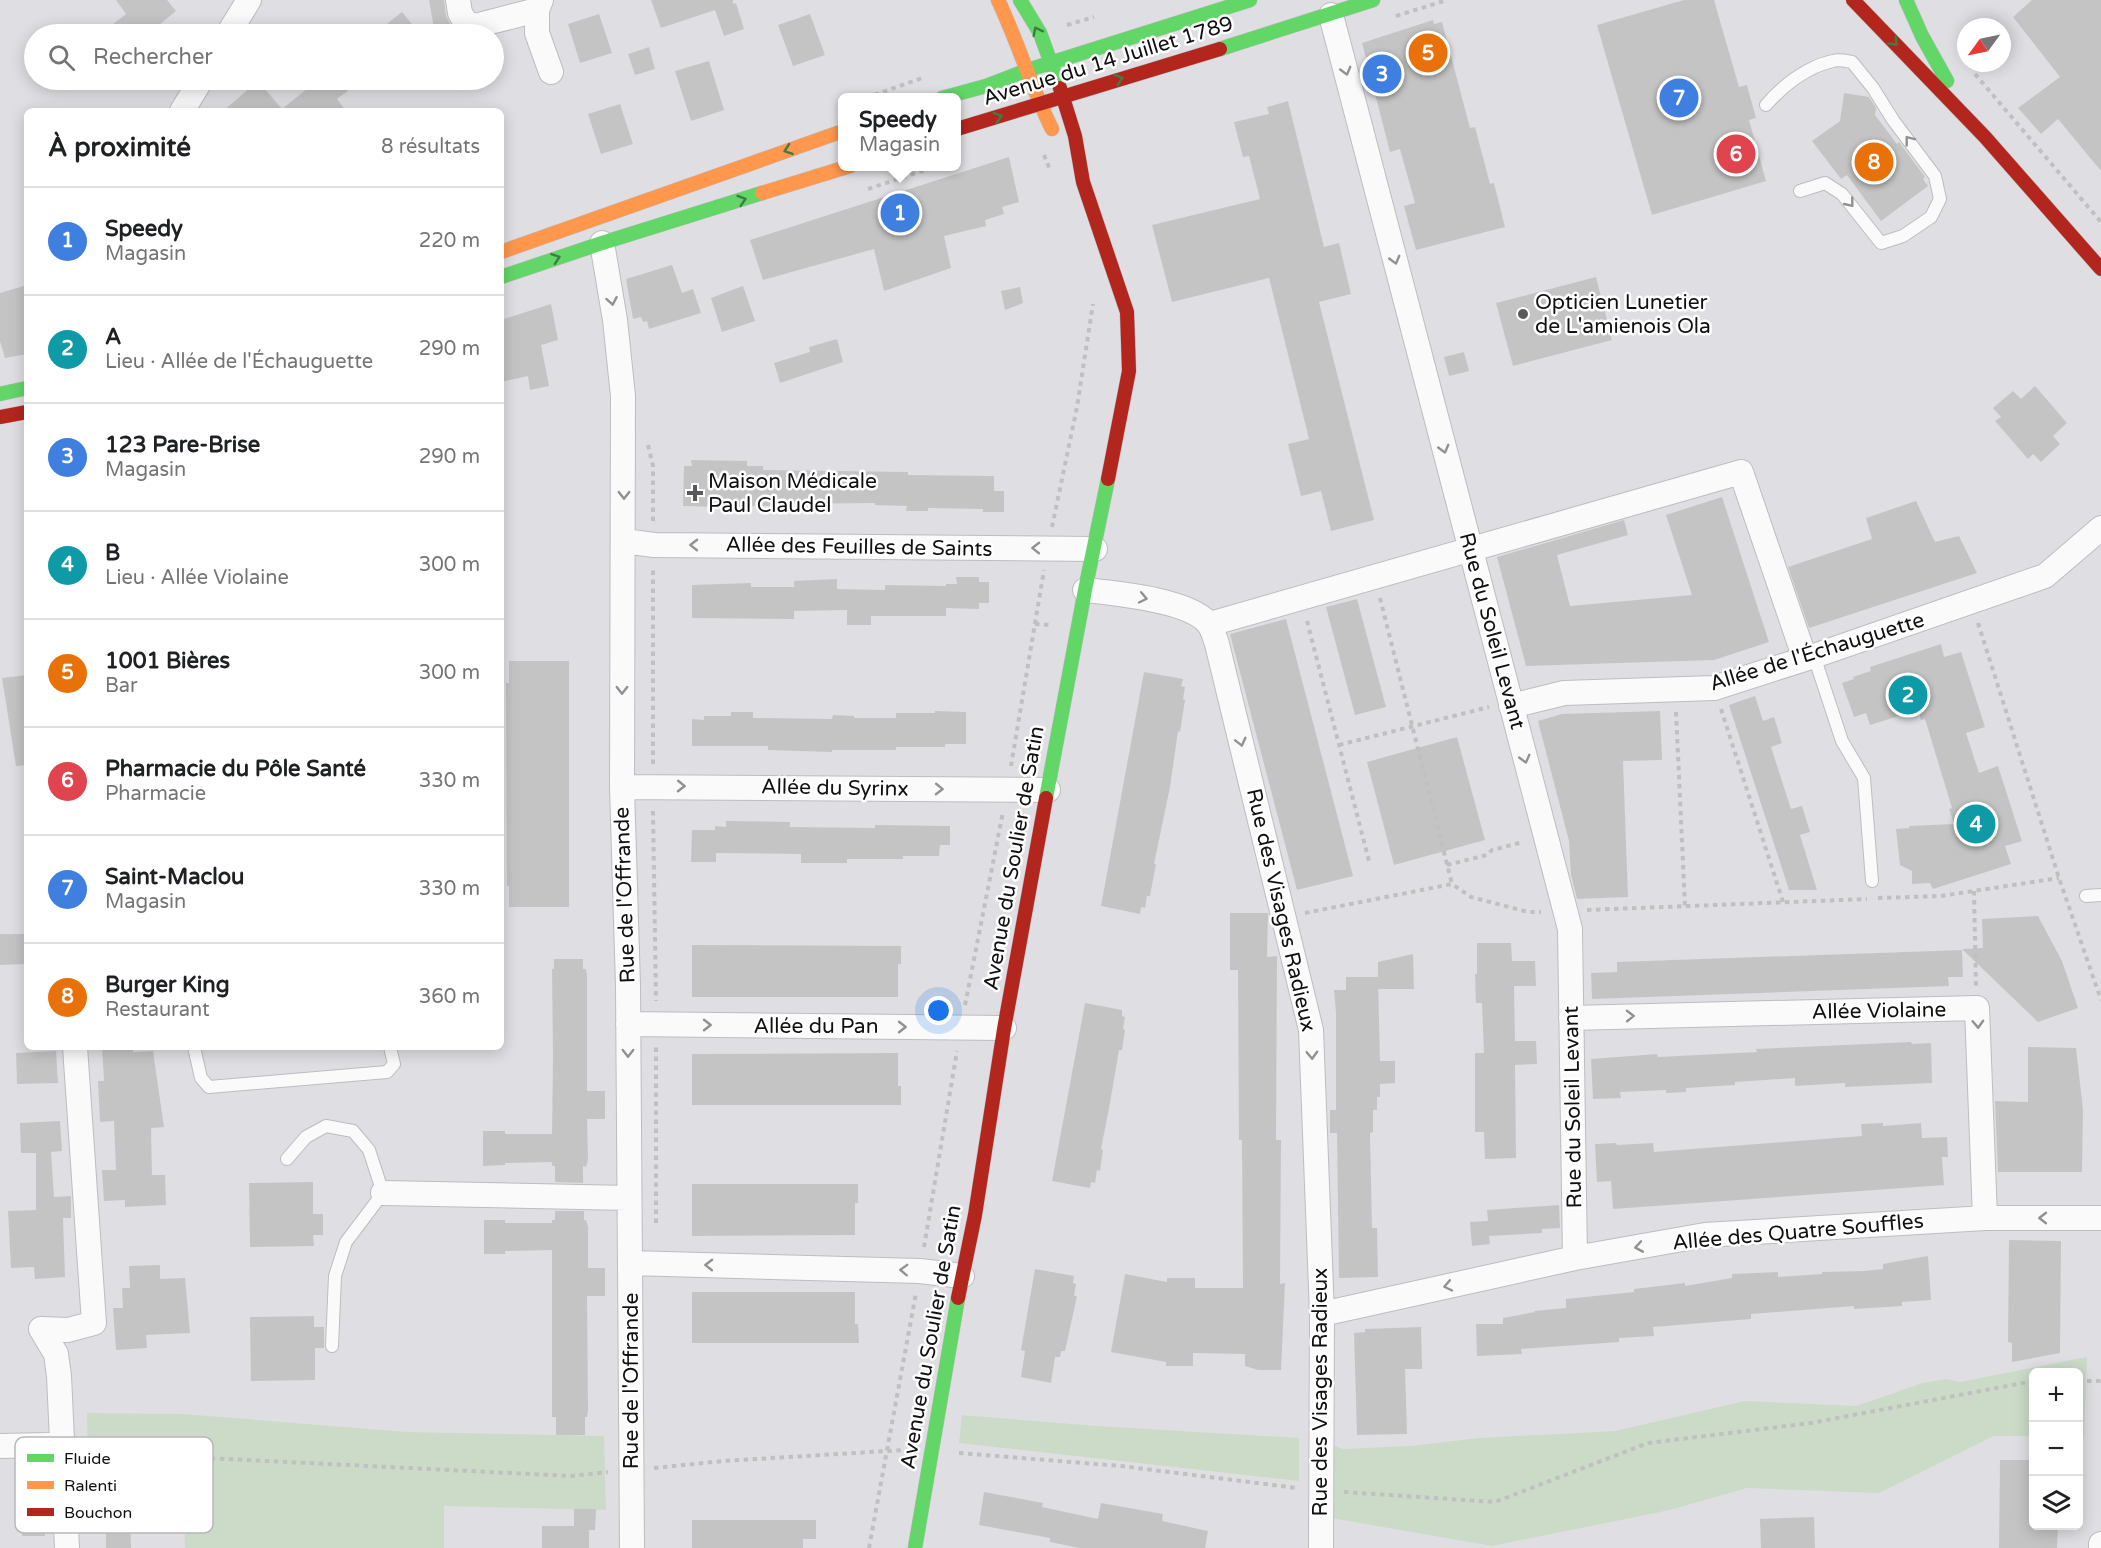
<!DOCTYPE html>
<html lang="fr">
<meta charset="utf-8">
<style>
:root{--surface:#fff;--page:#f6f6f6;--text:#202124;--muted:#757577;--line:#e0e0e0;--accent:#7c3aed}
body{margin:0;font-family:"Varela Round",sans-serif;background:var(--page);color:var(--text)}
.controls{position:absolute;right:18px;bottom:18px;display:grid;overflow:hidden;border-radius:9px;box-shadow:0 3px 15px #0003}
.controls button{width:54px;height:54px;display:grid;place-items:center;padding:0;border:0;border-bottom:2px solid var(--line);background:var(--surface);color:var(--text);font:30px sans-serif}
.compass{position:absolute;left:1957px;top:18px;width:54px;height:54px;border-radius:50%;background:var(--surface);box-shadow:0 3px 15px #0003;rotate:237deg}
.you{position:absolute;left:939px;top:1011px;width:21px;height:21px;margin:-15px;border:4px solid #fff;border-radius:50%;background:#1a73e8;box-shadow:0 0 0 9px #1a73e833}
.badge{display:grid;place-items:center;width:39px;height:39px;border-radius:50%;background:var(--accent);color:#fff;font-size:20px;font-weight:700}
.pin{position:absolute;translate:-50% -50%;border:3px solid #fff;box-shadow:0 2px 6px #0006}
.popup{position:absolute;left:838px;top:93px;width:123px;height:78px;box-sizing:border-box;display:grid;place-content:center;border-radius:9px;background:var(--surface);filter:drop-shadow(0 2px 4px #0005);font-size:20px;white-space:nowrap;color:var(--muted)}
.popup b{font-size:22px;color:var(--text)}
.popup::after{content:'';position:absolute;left:50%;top:100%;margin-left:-12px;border:12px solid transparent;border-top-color:var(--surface)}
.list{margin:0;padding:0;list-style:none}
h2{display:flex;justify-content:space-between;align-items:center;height:78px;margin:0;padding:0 24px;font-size:26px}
h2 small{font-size:20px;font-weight:400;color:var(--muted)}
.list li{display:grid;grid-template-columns:39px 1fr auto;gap:18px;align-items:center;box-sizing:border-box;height:108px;padding:0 24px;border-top:2px solid var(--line)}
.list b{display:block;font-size:22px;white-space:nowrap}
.list p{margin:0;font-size:20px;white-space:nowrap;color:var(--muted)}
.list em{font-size:20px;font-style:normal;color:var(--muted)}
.icon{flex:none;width:33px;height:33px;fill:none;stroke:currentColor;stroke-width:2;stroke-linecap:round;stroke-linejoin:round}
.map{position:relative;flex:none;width:2101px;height:1548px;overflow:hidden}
.search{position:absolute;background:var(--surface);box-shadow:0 3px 15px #0003;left:24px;top:24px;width:480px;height:66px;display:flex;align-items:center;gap:15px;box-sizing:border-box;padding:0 21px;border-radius:33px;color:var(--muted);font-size:22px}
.panel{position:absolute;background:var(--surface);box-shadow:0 3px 15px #0003;left:24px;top:108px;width:480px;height:942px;border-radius:9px}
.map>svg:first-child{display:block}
.green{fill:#cbdbc8}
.building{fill:#c5c4c5}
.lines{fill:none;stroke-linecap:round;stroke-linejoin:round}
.lane-casing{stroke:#bdbdc0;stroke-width:14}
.street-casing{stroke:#bdbdc0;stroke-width:26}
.fast-casing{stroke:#bdbdc0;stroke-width:15}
.slow-casing{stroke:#bdbdc0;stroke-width:15}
.jam-casing{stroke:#bdbdc0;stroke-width:15}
.path{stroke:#c0c0c1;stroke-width:4;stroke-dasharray:4.5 4.5;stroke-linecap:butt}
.lane{stroke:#fafafb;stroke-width:12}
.street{stroke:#fafafb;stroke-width:24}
.fast{stroke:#63d668;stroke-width:14}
.slow{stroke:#ff974d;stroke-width:14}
.jam{stroke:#b3261e;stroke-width:14}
.oneway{stroke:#3e7d42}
.oneway2{stroke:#919193}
.poi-dot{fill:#59595c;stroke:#fff;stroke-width:2}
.labels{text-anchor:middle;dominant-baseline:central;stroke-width:5;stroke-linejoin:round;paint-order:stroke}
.street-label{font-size:21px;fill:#111113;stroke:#fff}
.poi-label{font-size:21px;fill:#111113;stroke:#fff;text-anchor:start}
.key{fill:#fff;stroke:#b8b8b8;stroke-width:1.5}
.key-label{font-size:16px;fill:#111113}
</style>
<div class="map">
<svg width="2101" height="1548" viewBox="0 0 2101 1548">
<rect width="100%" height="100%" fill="#dfdfe3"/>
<path class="green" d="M2087,1357l-3,80h-5l-1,-65h-44l-1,64h-39l-115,57 -132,-5 -77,22 -178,36 -161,-28 -2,-75 14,6 67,-3 69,-8 136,-7 130,-30 111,5 67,-23 24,-4 13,3z
M87,1413l96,1 224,18 197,4 2,74 -162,-4v42h-259l-2,-74 -95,-13z
M962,1415l135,11 202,12v43l-340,-38z"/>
<path class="building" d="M116,0h51l9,11 -28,23h-48l26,-20z
M429,0h15l2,16 9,18h-20z
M651,0h82v4l-6,2 9,-3 8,26 -20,7 -9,-26 -54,18z
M1684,0h30l25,87 8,-2 9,33 -7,2 17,61 -114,34 -55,-190z
M2032,0h69v171l-43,-52 -17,15 -23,-26 42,-31 -47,-60z
M402,12l18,22h-46z
M599,14l13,39 -32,10 -12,-39z
M810,14l15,41 -32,11 -15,-41z
M1433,20l1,4 8,-2 28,106 5,-1 15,57 4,-1 11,44 -89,23 -12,-44 11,-3 -15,-54 -10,3 -28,-109z
M649,47l6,22 -20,6 -7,-21z
M709,61l15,49 -33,11 -16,-50z
M318,80h44l-25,19 9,12h-123l35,-30 24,28z
M1844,93l25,4 7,11 -1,7 22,29 2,-2 26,35 -2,2 5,7 -47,35 -34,-46 -6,4 -29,-38 28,-20z
M1288,101l36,146 15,-4 12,51 -32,8 55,218 -43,11 -10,-40 -20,5 -13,-52 21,-5 -40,-161 -97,24 -20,-77 108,-26 -11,-43 -6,1 -9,-35 35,-8 -2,-7z
M620,104l13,40 -32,10 -13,-40z
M1009,157l10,45 -17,5 2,7 -19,6 1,6 -42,10 7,32 -67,23 -10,-42 -111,31 -13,-40z
M672,265l10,28 11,-4 8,24 -52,16 -2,-8 -4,1 -2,-5 -8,2 -7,-40z
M1596,277l16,63 -99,26 -17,-63z
M27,285v69l-22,4 -5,-17v-48z
M743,286l12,35 -33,11 -11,-34z
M1020,287l3,16 -18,7 -4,-19z
M551,304l7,36 -17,5 8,41 -19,4 -2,-14 -27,6v-62z
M837,339l6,23 -63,21 -6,-20 36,-11 -1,-5z
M1464,352l5,19 -20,5 -5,-19z
M2035,386l32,37 -14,13 7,8 -19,18 -8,-8 -5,5 -33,-38 6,-4 -8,-9 20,-17 8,8z
M691,460l56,1v5h16v4l145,2v3l86,1v15h10v21h-21v-3l-55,-1v3h-22l1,-5 -32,-1v-2l-87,1v2h-37v2l-68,-2 1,-40h8z
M1722,497l47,145 -55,18 -188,6 -29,-109 127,-37 4,15 -71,20 13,51 122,-11 -26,-80z
M1916,501l19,41 24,-6 18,37 -168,55 -21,-61 84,-28 -6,-21z
M956,577h23v5h10v21h-10v6l-33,-1v8h-75v9h-24v-15l-53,1v8l-102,-1v-33l59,-2v4h43v-6l43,-2v10l48,1v-5l61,1v-2h11z
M1357,599l29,108 -31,8 -29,-108z
M1286,619l67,257 -56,14 -67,-256z
M1941,644l3,13 17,-5 24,75 -19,6 13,40 19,-7 24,75 -17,5 6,18 -78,25 -3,-6 -18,1v-13l-12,-6 -4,-36 13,-1v-2l45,-2 -5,-15 3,-1 -27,-89 -4,1 -3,-10 -48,15 -4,-12 -12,4 -12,-34 12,-4 -1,-2 18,-6 -1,-4z
M509,661h60v246h-60v-21h-2l-1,-203h3z
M1144,672l39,7 -2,7 4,1 -2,12 2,1 -5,32 -2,-1 -8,56 -16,77h2l-6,32h-3l-2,12 -4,-1 -1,7 -39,-8z
M27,675v90l-11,1 -14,-88z
M1755,696l8,25 11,-4 8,26 -11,4 20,62 11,-3 8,26 -10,3 17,55h-28l-60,-185z
M935,711l31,1v32h-21v3h-49v3h-64v2l-64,-2v-4h-76v-27l12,1v-4h27v-4h22v6l79,1 1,-4 21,1v2h42v-5h39z
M1660,711l2,49 -39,1 5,136 -51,2 -6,-24 -2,-34 -31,-120 24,-7z
M1457,737l28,103 -91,25 -27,-103z
M726,821l64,1v5l85,1v-3l75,1v19h-10l-1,11h-36v3h-56v4h-46v-9l-85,-1v9h-25l1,-32h23v-4l11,1z
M1230,913h38l-1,44 10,-1 -1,184h5l-1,144 5,-1 -4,87h-23l-13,-4v-12l-52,-1v13h-27v-4l-55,-10 14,-78 42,8v-4h28v10h48l-1,-148h-3l-1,-170h-8z
M2038,916l24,45 16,47 -40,14 -76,-73 21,-1 -1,-29z
M0,934h27v30l-27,1z
M1477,943h34l1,18h23l1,25h-22l1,55h21l1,23 -22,1 1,93 -31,1 -1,-27h-9v-79h9l-2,-50h-6l-1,-29h2z
M692,945l209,1v18h-3v33h-206z
M1962,950l1,27h-15l1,9 -357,13 -1,-26 26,-1v-10z
M1413,954l1,35h-36v-27z
M554,959h29v10h3l1,7v115h18v28h-18l1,41 -2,7 -3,-1v17l-28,-1v-16h-3v-4l-47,1v2l-22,1v-35h22v3h47l1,-76 -1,-89h2z
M1346,977h32l2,84h15v22l-15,1v13h-3v13h-4v22l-3,1 2,95h5l1,49 -39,1 -2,-145h-7v-23h6v-97l-2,-23h12z
M1085,1003l37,7v6l3,1 -2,12 2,1 -3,20h-3l-9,53 -9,46 2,1 -3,21 -3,-1 -2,13 -4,-1 -1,6 -38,-7z
M1911,1042l1,2 19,-1 1,40 -87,4v-4l-50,3v-8l-60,4v3l-49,3v4l-20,1v-3l-46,2 1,6 -28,1 -2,-40 66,-5 1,3 99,-5 -1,-3z
M102,1047h31v5l20,-1 11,76 -13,1 1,47h13l1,30 -41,2v-7l-21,1 -2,-31h14l-2,-49 -14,1 -2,-41h6z
M2028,1047l48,1 7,62 -1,62h-84l-3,-71 33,1z
M56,1051l2,32 -41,1 -1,-31z
M898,1053v33h3v19h-209v-51z
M60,1121l2,30 -11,1 3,45 17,-1v22h-8l2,59 -30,2 -1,-12 -23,1 -3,-57 28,-1v-57h-15l-1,-30z
M1883,1123v3l38,-3 1,15 25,-1 1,20h-6l2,28 -331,24 -2,-28 -14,1 -2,-38 21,-1 1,2 36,-2 1,9 51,-4 157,-12 -1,-12z
M313,1182v32h10v21h-10l1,11 -64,1 -1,-64z
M692,1184h166v19h-3v32l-163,1z
M1559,1205l1,23 -18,1v4l-53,3 1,8 -18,2 -2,-24 18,-1 -1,-11z
M555,1211h29v9h2l2,7v41h17v28h-18l1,115 -1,6h-2v18h-29v-18h-4v-167l-47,1v3h-21v-34h21v3h47v-3h3z
M2009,1240l52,1 -1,112 -48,9v-19l-4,-1z
M1928,1256l3,44 -29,2v4l-48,3v-3l-103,8v5l-98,8 1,9 -35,2v4l-98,7 1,5 -45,2 -1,-32h27v-6l32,-6 -1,-1 32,-3v-9l68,-7v-3l51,-6v3l47,-8v-4l46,-2v5l44,-3v-2l42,-1 19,-2v-5z
M160,1265v14l25,-1 5,55 -44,2 1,13 -31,2 -3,-42h10l-1,-20h8l-1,-22z
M1035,1269l39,7 -1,7 3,1 -2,12h3l-12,55h-4l-1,6h-5l-4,26 -30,-6 4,-26 -4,-1z
M692,1292h163v32h3l1,19h-167z
M314,1316v11h10v21h-9v32l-64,1 -1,-64z
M1421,1327l1,42h-17l2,65 -50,1 -3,-102 11,-1v-3z
M2000,1460h34v66h24l-1,22h-58z
M43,1468l1,12h1l2,44h-2v12h-23l-2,-67z
M118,1478l1,7h10l2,63h-25v-18l-13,1v-11h-3l-1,-30h3v-11z
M984,1492l59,11 -1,4 56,12 3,-16 62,11 -1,7 46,10 -3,17h-126l-29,-6v-4l-71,-13z
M574,1509h22l-1,21h-6v18h-47v-22h32z
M1814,1517l1,31h-54l-1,-29z
M692,1520h124v19h-13v9h-111z"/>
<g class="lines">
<defs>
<path id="lane" d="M1766,105c16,-19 42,-39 67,-44 5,-2 13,0 19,1l21,26 20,32 42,56 5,23 -9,18 -28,19 -22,7 -39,-49 -17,-11 -25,8
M1814,656l28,85 22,37 8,103
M2086,896l15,-1
M194,1047l7,31 8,9 178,-15 7,-8 -4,-17
M287,1159l19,-22 20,-11 27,5 16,19 14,43 -37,49 -11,34 -3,70"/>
<path id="street" d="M458,0l2,13 6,10 9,3 62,-16 4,-10
M537,10v23l14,39
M1331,15l239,914 5,329
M228,34l21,-34
M182,111l19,-31
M602,243l13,77 8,76 -1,391 6,199 4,562
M624,541l30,4 441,4
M1085,590c28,3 109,10 125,36 3,5 5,12 7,18l94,386 11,284 -1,234
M1210,624l531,-152 64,187
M1511,706l53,-13 150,-5 100,-32 231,-80 56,-48
M622,787l426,3
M1571,1018l406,-10 8,210
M628,1024l376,4
M383,1193l246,5
M630,1263l290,8 42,5
M1322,1314l253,-56 130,-23 280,-17h116
M41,1329l27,1 26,-7 -19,-276
M41,1329l15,25 3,22 8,172
M0,1446l49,-1 14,6
M2101,1548v-4"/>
<path id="fast" d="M1020,0l20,33 20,55
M1906,0l16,36 25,45
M1220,49l153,-49
M942,98l44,-12 42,-16 222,-70
M501,277l101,-34 160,-50
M0,394l27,-6
M1046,798l39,-208 23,-111
M915,1548l43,-250"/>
<path id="slow" d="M998,0c20,42 33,87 54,129
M762,193l88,-27
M501,252l342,-121"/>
<path id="jam" d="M1853,0l132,137 116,132
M1060,88l15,48 8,46 44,130 2,59 -21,108
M957,129l263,-80
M0,417l27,-5
M958,1298l17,-83 29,-186 42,-231"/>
</defs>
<use href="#lane" class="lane-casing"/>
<use href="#street" class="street-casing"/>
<use href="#fast" class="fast-casing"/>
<use href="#slow" class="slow-casing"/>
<use href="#jam" class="jam-casing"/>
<path class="path" d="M1396,16l51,-16
M1067,25l27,-8
M1975,74l126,148
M866,98l56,-20
M1044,155l6,15
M868,189l69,-23
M648,445l5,21v55
M1052,527l25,-120 16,-103
M1380,598l72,286
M1307,621l62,240
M1978,623l81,255 42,122
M1035,624l15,1
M1721,709l62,193
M1676,712l9,194
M1339,745l150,-38
M653,764v-196
M1011,766l33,-196
M653,811l3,190
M1447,865l40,-10 5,-5 31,-8
M1974,891l2,96
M1878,898l63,-2 118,-18
M1587,910l280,-11
M1305,913l147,-29 19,13 57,15h13
M965,1005l38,-193
M656,1223v-176
M924,1247l33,-196
M2078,1381h23
M85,1452l486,24 37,-4
M959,1453l162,13 176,22
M654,1468l69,-7 181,-11
M1344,1492l151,10 153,-59 163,-20 223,-42
M869,1548l47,-255"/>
<use href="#lane" class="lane"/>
<use href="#street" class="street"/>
<use href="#fast" class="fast"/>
<use href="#slow" class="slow"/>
<use href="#jam" class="jam"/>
</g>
<defs><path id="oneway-chevron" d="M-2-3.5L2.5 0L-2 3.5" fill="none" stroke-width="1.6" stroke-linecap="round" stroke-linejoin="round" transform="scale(1.5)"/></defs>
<g class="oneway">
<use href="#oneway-chevron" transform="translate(1037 31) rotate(-117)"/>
<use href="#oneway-chevron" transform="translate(1894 42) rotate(46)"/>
<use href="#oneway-chevron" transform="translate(1119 79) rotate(-17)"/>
<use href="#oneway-chevron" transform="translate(998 117) rotate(-16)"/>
<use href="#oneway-chevron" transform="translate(788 150) rotate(161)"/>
<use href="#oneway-chevron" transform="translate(742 200) rotate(-17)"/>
<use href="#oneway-chevron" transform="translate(556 258) rotate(-19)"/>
</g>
<g class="oneway2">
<use href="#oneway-chevron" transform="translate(1346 71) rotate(75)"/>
<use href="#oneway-chevron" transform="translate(1909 140) rotate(-128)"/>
<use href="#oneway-chevron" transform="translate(1850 203) rotate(51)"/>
<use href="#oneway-chevron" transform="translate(1395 260) rotate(75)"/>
<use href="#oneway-chevron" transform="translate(612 301) rotate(80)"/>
<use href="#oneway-chevron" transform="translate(1444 449) rotate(75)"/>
<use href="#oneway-chevron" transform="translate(624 495) rotate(90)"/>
<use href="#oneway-chevron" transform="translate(694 545) rotate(-179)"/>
<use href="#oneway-chevron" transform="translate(1036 548) rotate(-179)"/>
<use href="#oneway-chevron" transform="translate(1143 598) rotate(12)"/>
<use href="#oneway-chevron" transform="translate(622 690) rotate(90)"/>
<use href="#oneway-chevron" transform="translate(1241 742) rotate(76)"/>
<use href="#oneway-chevron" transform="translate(1525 759) rotate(75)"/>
<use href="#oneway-chevron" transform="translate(681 786) rotate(1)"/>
<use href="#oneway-chevron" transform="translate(939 789) rotate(1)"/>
<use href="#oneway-chevron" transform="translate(1630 1016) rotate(-1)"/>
<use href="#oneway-chevron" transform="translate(1978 1024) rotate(88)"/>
<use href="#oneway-chevron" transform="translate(707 1025)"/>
<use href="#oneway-chevron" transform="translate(902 1027)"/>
<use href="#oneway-chevron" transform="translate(628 1053) rotate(90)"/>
<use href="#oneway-chevron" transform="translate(1312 1055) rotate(88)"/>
<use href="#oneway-chevron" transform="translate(2043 1218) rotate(-180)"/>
<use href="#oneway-chevron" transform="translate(1639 1247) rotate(170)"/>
<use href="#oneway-chevron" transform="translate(709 1265) rotate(-179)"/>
<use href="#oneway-chevron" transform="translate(904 1270) rotate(-178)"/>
<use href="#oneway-chevron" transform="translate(1448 1286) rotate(168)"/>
</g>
<g class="poi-dot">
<circle cx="1523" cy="314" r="6"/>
<path d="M692 484h6v6h6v6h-6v6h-6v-6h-6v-6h6z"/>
</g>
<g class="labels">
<g class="street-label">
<text transform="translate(1108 61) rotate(-17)">Avenue du 14 Juillet 1789</text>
<text transform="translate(859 547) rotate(1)">Allée des Feuilles de Saints</text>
<text transform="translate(1492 631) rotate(75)">Rue du Soleil Levant</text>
<text transform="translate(1817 652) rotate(-17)">Allée de l'Échauguette</text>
<text transform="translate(835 788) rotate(1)">Allée du Syrinx</text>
<text transform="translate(1014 858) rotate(-80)">Avenue du Soulier de Satin</text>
<text transform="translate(625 895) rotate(-92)">Rue de l'Offrande</text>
<text transform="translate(1281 910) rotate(77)">Rue des Visages Radieux</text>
<text transform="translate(1879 1011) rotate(-1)">Allée Violaine</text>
<text x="816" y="1026">Allée du Pan</text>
<text transform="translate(1573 1107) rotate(-91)">Rue du Soleil Levant</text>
<text transform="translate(1798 1232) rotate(-5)">Allée des Quatre Souffles</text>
<text transform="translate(931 1337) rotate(-80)">Avenue du Soulier de Satin</text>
<text transform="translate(631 1381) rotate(-90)">Rue de l'Offrande</text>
<text transform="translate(1320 1392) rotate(-90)">Rue des Visages Radieux</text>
</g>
<g class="poi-label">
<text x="1535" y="302">Opticien Lunetier<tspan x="1535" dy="24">de L'amienois Ola</tspan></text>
<text x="708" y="481">Maison Médicale<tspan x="708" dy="24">Paul Claudel</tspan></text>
</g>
</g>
<rect x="15" y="1437" width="198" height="96" rx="9" class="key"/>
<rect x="27" y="1454" width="27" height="8" fill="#63d668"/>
<rect x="27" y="1481" width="27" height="8" fill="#ff974d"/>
<rect x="27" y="1508" width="27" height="8" fill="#b3261e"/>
<g class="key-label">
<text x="64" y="1464">Fluide</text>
<text x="64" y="1491">Ralenti</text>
<text x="64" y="1518">Bouchon</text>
</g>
</svg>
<div class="controls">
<button>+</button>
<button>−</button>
<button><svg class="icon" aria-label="layers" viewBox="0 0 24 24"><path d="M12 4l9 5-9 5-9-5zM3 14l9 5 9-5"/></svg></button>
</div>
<svg class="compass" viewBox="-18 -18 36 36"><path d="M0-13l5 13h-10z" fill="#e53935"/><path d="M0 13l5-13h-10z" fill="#757577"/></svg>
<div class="you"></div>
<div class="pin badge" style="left:900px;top:213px;background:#3f7fe0">1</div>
<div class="popup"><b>Speedy</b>Magasin</div>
<div class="pin badge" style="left:1908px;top:695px;background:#0f9aa8">2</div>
<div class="pin badge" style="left:1382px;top:74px;background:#3f7fe0">3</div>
<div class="pin badge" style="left:1976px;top:824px;background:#0f9aa8">4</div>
<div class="pin badge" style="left:1428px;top:53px;background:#e8710a">5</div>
<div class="pin badge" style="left:1736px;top:154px;background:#e0444e">6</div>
<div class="pin badge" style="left:1679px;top:98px;background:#3f7fe0">7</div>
<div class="pin badge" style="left:1874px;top:162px;background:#e8710a">8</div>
<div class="search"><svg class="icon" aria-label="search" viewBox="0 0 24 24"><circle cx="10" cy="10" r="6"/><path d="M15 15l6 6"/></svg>Rechercher</div>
<section class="panel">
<h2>À proximité<small>8 résultats</small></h2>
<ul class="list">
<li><span class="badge" style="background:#3f7fe0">1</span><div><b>Speedy</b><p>Magasin</p></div><em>220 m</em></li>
<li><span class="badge" style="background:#0f9aa8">2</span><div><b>A</b><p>Lieu · Allée de l'Échauguette</p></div><em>290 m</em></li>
<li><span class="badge" style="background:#3f7fe0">3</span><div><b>123 Pare-Brise</b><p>Magasin</p></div><em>290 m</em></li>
<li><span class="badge" style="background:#0f9aa8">4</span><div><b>B</b><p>Lieu · Allée Violaine</p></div><em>300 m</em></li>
<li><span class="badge" style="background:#e8710a">5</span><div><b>1001 Bières</b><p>Bar</p></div><em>300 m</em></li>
<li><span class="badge" style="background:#e0444e">6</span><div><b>Pharmacie du Pôle Santé</b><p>Pharmacie</p></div><em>330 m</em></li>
<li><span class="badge" style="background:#3f7fe0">7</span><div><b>Saint-Maclou</b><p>Magasin</p></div><em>330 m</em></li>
<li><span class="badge" style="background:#e8710a">8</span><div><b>Burger King</b><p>Restaurant</p></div><em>360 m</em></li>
</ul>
</section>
</div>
